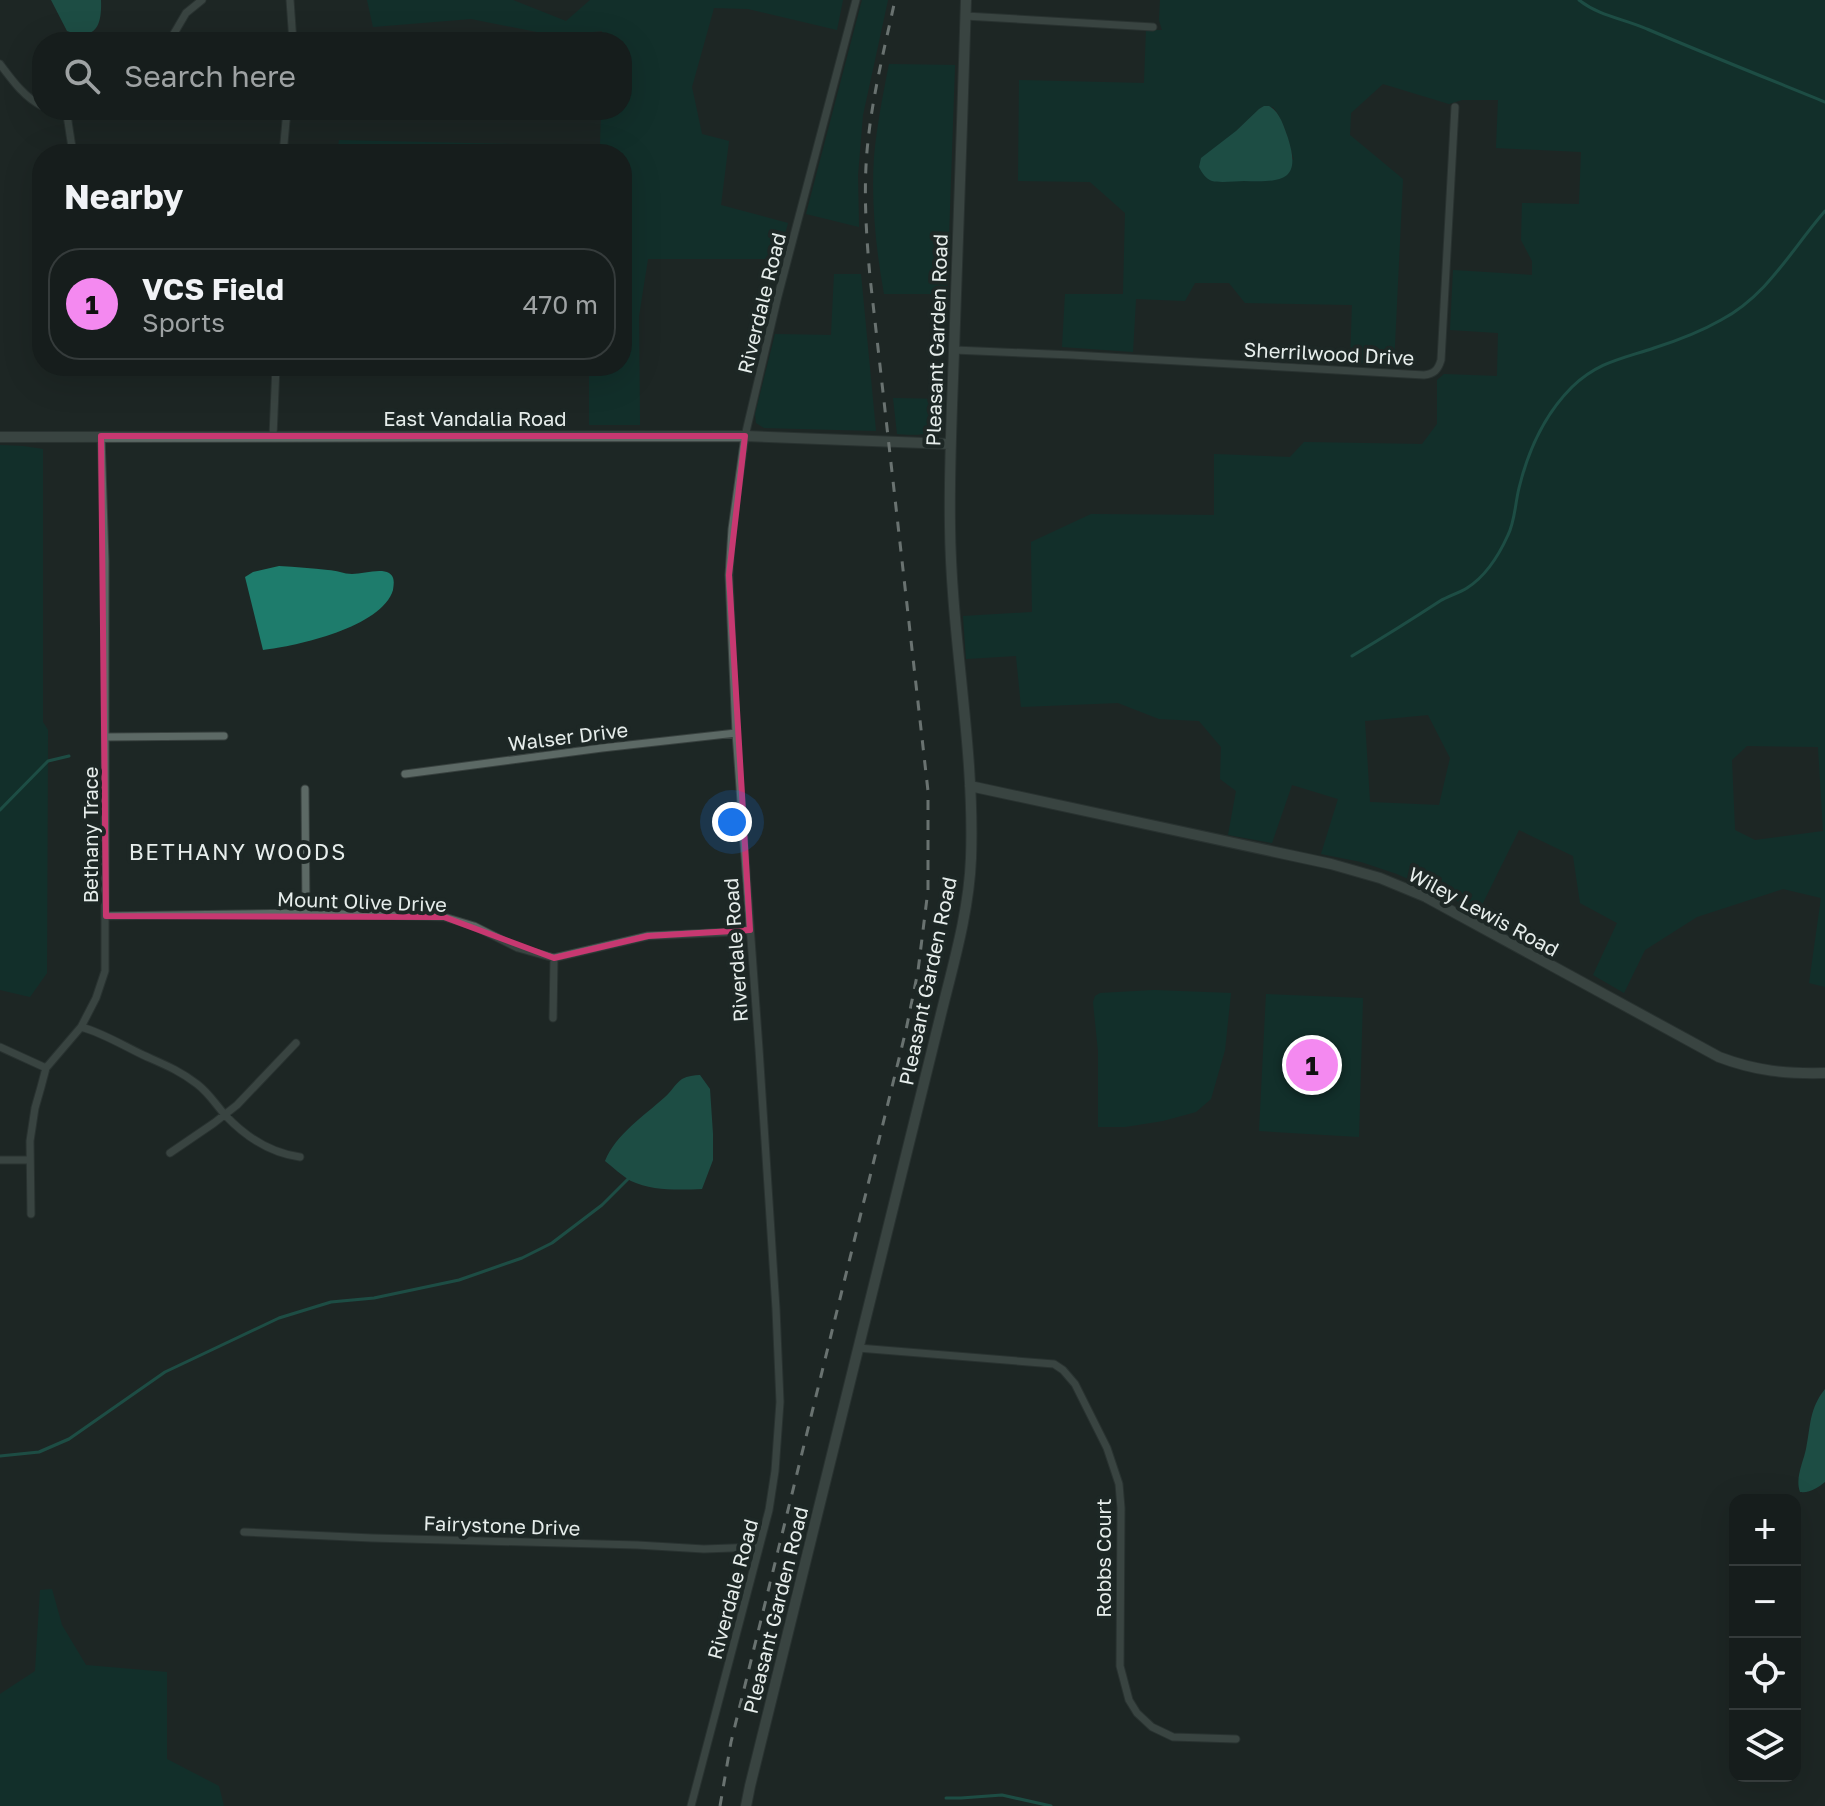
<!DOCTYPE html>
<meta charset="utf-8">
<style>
:root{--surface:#161d1c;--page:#232a29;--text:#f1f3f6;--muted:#9ea2a3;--line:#353b3b;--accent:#f489f0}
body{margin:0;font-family:"Golos Text",sans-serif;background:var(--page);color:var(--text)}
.controls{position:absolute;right:24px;bottom:24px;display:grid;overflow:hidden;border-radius:16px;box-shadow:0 8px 32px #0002}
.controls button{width:72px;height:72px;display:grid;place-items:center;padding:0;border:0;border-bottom:2px solid var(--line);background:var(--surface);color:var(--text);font:40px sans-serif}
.you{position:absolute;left:732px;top:822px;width:28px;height:28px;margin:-20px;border:6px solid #fff;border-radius:50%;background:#1a73e8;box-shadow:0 0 0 12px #1a73e833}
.badge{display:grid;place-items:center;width:52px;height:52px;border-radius:50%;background:var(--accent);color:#111;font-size:26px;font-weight:700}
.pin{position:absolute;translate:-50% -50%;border:4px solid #fff;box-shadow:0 2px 8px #0006}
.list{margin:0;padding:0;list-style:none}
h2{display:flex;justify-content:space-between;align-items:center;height:104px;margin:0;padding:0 32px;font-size:34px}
h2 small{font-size:26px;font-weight:400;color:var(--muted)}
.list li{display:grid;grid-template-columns:52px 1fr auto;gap:24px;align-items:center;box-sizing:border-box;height:112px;margin:0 16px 16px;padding:0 16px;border:2px solid var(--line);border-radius:32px}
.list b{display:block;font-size:30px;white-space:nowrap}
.list p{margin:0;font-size:26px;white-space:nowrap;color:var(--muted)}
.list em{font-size:26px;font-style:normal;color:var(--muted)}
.icon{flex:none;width:44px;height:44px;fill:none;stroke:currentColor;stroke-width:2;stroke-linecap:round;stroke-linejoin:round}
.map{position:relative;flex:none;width:1825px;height:1806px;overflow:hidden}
.search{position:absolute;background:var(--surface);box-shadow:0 8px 32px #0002;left:32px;top:32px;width:600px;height:88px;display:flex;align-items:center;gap:20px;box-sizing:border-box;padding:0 28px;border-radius:32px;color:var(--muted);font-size:30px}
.panel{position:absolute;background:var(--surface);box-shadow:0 8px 32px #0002;left:32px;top:144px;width:600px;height:232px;border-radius:32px}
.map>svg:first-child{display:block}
.green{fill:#053b32;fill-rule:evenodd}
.water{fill:#1e7c6c}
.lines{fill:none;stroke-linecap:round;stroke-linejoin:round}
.stream{stroke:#1e7c6c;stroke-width:3}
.street-casing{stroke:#38413f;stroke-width:9}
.secondary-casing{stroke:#38413f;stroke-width:12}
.street{stroke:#5c6965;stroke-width:7}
.secondary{stroke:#5c6965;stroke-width:10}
.rail{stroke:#c6cecc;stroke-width:3;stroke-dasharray:10 10;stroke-linecap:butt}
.marked{fill:none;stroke:#c73871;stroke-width:6;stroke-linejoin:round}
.labels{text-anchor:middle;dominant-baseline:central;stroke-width:8;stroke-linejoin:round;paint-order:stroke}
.street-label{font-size:20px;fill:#e6edeb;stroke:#1d2725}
.neighbourhood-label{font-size:22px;letter-spacing:2px;fill:#e6edeb;stroke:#1d2725}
</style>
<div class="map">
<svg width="1825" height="1806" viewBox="0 0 1825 1806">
<rect width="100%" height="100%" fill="#1d2725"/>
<path class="green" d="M367,0h146l53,21 24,-21h253l-6,30 -89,-21 -34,-1 -22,79 10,47 27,7 -8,64 67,18 -10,36h-130l-9,57 1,109h-51v-59h33v-212h-285l2,-14 261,6 1,-36h21v-68h-20v-11l-45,5 -86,-17 -98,8z
M862,0h26l-25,115 -5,60 1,52 -53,-13z
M1160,0h665v987l-16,-4 12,-85 -38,-9 -86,28 -52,33 -21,43 -31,-18 24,-52 -37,-20 -7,-47 -54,-26 -40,81 -82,-37 -36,-12 -40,-8 17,-55 -46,-14 -20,58 -44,-8 8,-44 -16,-12 1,-32 -22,-26 -40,-2 -41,-16 -97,4 -5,-51 -50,3 -3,-43 69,-4 -1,-70 60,-28 123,1v-61l76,3 14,-15 118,2 15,-20v-44l7,-6 53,2 1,-43 -48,-3 3,-60 79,5v-14l-11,-21 1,-37 57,1 2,-52 -85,-4 2,-48h-36l-13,4 -66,-20 -32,29 -1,22 53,44 -9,186 -44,-2 2,-58 -107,-2 -16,-20h-34l-10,18 -49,-2 -3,53 -71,-5 3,-53h58l2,-81 -35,-31 -72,-1 1,-101 125,3 2,-53h16l-3,-10zM1273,107c12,15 16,35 21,53l-58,-29 23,-22zM1428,715l22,43 -11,47 -69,-3 -5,-81zM1747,746l71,1 5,84 -68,9 -20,-10 -3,-70z
M889,64l66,1 -8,229h-63c-8,-45 -13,-91 -10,-137 3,-32 9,-63 15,-93z
M834,274h27l15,157 -112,-3 -8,-5 -1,-9 20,-80 56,1z
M893,398l50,1c0,6 1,14 -1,20 -4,19 -31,16 -45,15z
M0,445l23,1 20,3v273l5,8 -1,243 -17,24 -30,-7z
M1154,990l77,3 -6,57 -14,49 -15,13 -33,9 -38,6h-27v-76l-5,-49 2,-6 5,-3z
M1266,994l97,4 -4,139 -100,-6z
M52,1589l10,36 24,40 81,7v87l52,27 5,20h-224v-112l35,-23 5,-81z"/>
<path class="water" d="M51,0h50c1,26 -5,41 -34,31z
M1264,106h5c11,6 15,21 19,32 14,44 -7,44 -44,43 -9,0 -23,2 -32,0 -6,-2 -10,-8 -13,-14l2,-9 35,-27 23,-22z
M279,566c17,1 33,2 49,4 8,0 16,4 24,4 11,0 28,-6 37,-1 6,4 5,10 4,17 -11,37 -96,56 -130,60l-18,-73 8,-5z
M700,1075l10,14 3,45v26l-11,29c-23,1 -50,2 -71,-8 -9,-5 -18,-14 -26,-20 11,-27 39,-45 60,-64 6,-5 10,-13 17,-18 6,-3 12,-4 18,-4z
M1825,1389v93c-8,6 -14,11 -25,10 -5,-14 3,-29 6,-43 5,-24 3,-40 19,-60z"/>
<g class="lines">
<path class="stream" d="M1579,0c20,16 46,19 68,29 59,25 119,49 178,73
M1352,656c30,-18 59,-36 88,-55 9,-5 19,-8 27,-13 19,-12 32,-33 41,-53 7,-14 7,-31 11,-47 9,-37 26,-74 53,-101 26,-25 49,-28 82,-39 22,-7 46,-16 67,-28 47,-25 70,-70 104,-109
M0,810l48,-49 21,-5
M0,1456l39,-4 30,-13 96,-67 114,-54 52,-16 43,-4 85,-18 63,-22 30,-15 50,-38 27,-27
M946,1798h15l41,-3 49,11"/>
<defs>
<path id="street" d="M290,0l3,42
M965,16l188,11
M169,42l17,-29 16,-13
M0,64c12,16 24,33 42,42
M50,110c20,7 40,8 60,0
M67,115l6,39
M283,154l4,-44
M954,350l118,5 352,20c10,-1 14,-5 17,-15l14,-253
M273,436l3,-70
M105,737l119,-1
M405,774l197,-26 134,-15
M305,789l1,124
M106,916l200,-3 138,4 30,9 44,22 36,10 94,-22 86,-4 16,-2
M553,1018l1,-60
M81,1027c22,6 41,18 62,28 20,9 36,15 54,29 12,9 19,21 29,32 20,21 45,37 74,41
M0,1047l46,21
M170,1153l44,-30 23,-18 59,-62
M0,1160h30
M31,1214l-1,-73 5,-33 6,-21 5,-19 35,-41 15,-29 9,-27v-410l-4,-125
M858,1348l196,16 9,6 12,14 32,64 12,36 2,24 -1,158 9,34 8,13 15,14 21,10 63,2
M244,1532l128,6 265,7 67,4 55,-2
M691,1806l78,-296 6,-39 5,-69 -4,-93 -17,-260 -23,-316 -7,-158 3,-46 13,-93 33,-140 78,-296"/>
<path id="secondary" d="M0,437l745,-1 205,8
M970,786l361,78 49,14 46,19 293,160c37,14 67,17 106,16
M746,1806l4,-20 190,-768c13,-53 29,-106 31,-160 4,-111 -20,-221 -21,-332 -1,-59 2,-117 4,-175 5,-117 8,-234 12,-351"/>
</defs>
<use href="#street" class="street-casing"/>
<use href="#secondary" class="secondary-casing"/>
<use href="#street" class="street"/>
<use href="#secondary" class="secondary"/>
<path class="rail" d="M720,1806l11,-64 175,-712 12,-59 10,-81v-99l-58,-514c-4,-45 -7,-91 -2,-136 5,-48 17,-95 27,-141"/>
</g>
<path d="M0 0H1825V1806H0ZM101,436h644l-16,139 21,355 -102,6 -94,22 -110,-41 -338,-1z" fill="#1d2725" fill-opacity=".55" fill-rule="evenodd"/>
<path class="marked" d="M101,436h644l-16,139 21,355 -102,6 -94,22 -110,-41 -338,-1z"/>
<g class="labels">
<g class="street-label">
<text transform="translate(761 303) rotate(-76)">Riverdale Road</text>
<text transform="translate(936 340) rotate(-88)">Pleasant Garden Road</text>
<text transform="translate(1329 353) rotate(3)">Sherrilwood Drive</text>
<text x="475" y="418">East Vandalia Road</text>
<text transform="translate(568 736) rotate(-7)">Walser Drive</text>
<text transform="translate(90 835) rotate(-90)">Bethany Trace</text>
<text transform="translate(362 901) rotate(2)">Mount Olive Drive</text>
<text transform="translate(1484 911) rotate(28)">Wiley Lewis Road</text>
<text transform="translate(735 950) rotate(-94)">Riverdale Road</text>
<text transform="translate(927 981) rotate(-78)">Pleasant Garden Road</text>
<text transform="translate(502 1525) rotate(2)">Fairystone Drive</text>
<text transform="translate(1103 1558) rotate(-90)">Robbs Court</text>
<text transform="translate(732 1589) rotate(-75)">Riverdale Road</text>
<text transform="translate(775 1610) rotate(-76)">Pleasant Garden Road</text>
</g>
<g class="neighbourhood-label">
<text x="238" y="851">BETHANY WOODS</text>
</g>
</g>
</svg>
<div class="controls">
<button>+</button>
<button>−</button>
<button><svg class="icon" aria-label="locate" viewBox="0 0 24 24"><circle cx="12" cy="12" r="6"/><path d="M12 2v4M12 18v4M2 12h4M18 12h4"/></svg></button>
<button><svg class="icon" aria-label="layers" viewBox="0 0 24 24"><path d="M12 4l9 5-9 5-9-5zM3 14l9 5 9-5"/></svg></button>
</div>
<div class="you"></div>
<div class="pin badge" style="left:1312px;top:1065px">1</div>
<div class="search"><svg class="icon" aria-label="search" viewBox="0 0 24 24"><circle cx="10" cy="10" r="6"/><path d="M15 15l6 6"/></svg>Search here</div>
<section class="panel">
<h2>Nearby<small></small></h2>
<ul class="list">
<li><span class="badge">1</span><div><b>VCS Field</b><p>Sports</p></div><em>470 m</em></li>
</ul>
</section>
</div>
